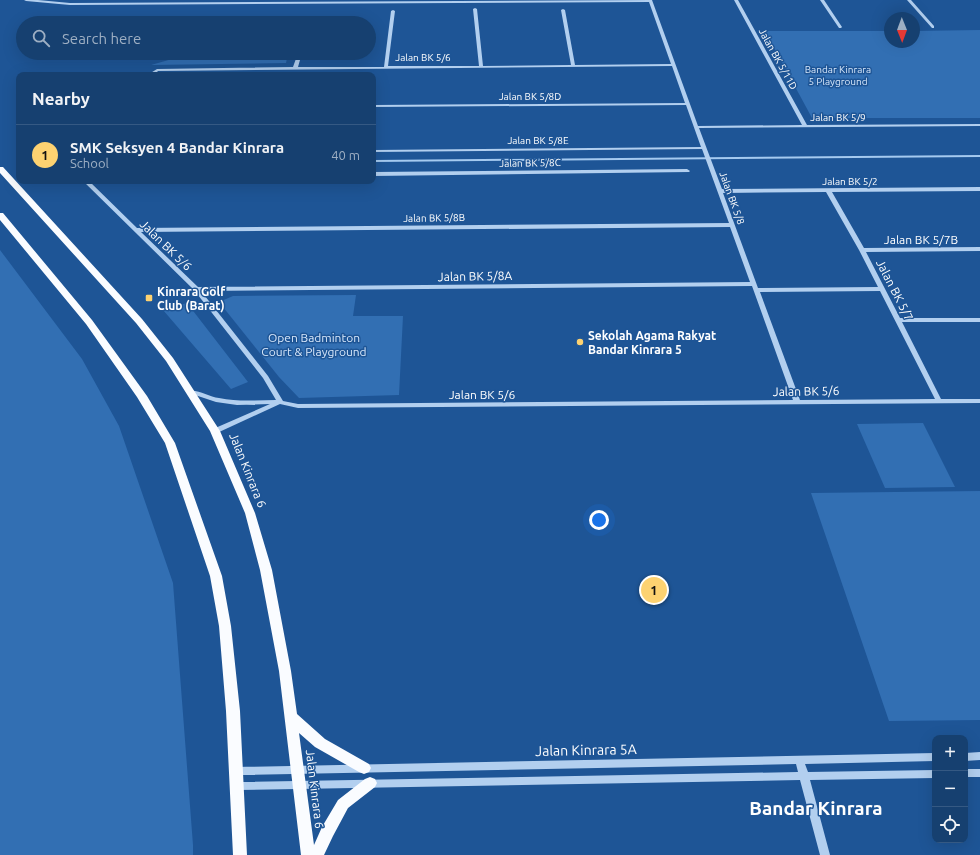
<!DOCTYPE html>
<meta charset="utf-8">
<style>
:root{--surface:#164070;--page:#234b78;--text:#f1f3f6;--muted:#9eafc3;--line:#355983;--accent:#fdd271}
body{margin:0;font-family:Ubuntu,sans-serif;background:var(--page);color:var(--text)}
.controls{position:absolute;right:12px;bottom:12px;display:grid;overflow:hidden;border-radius:8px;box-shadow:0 4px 16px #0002}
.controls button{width:36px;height:36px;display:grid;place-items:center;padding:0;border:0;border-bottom:1px solid var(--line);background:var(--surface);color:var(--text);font:20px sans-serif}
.compass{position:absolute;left:884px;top:12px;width:36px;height:36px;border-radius:50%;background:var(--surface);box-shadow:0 4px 16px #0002;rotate:179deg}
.you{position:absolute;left:599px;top:520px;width:14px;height:14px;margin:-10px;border:3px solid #fff;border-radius:50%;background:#1a73e8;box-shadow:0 0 0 6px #1a73e833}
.badge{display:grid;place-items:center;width:26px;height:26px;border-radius:50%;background:var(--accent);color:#111;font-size:13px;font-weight:700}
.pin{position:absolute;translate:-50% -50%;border:2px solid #fff;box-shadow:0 1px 4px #0006}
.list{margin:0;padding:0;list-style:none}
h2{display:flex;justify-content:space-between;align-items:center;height:52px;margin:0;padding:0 16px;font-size:17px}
h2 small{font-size:13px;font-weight:400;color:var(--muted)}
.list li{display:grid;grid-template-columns:26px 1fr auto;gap:12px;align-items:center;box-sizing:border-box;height:60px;padding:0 16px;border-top:1px solid var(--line)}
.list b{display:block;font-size:15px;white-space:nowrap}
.list p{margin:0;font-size:13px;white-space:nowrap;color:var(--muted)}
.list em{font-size:13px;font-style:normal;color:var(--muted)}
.icon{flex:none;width:22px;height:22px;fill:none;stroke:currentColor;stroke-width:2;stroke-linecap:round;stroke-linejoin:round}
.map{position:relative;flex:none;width:980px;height:855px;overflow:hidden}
.search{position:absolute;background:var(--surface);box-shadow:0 4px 16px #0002;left:16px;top:16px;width:360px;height:44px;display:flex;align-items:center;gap:10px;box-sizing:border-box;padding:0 14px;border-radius:22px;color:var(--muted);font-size:15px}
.panel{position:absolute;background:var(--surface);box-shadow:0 4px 16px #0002;left:16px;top:72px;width:360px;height:112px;border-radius:8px}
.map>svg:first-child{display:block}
.green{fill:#326fb3}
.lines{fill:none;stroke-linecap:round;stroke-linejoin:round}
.stream{fill:#a5caf0;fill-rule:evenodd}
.minor{fill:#b2cfef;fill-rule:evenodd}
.major{fill:#fafcff;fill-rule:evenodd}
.poi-dot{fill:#fdd271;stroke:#1e5596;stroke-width:1.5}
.labels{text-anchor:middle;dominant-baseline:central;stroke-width:3;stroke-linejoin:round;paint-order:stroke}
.far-street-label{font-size:10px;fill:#fff;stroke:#1e5596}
.far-park-label{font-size:10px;fill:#d8e8fb;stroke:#1e5596}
.street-label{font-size:12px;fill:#fff;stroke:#1e5596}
.poi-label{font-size:12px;font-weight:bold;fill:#fff;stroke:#1e5596;text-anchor:start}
.park-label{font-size:12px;fill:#d8e8fb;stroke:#1e5596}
.near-street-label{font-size:14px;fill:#fff;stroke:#1e5596}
.near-district-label{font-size:19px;font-weight:bold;fill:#fff;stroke:#1e5596}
</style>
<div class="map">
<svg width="980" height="855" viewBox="0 0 980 855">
<rect width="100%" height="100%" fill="#1e5596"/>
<path class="green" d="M980,30v88h-168l-47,-87h125v11h24v-11z
M193,53h95l-2,10 -135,2z
M0,250l82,109 37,67 54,157 20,262v10h-193z
M356,295l-3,21h50l-4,79 -100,3 -20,-21 -60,-75 14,-6z
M187,303l61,79 -17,7 -68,-79z
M923,423l32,64 -70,1 -28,-64z
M980,491v229l-91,1 -78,-228z"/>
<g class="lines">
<path class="stream" d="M980,155v2l-607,5v-2z"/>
<path class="minor" d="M24,0h14l32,3 582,-3 46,126 104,-1 -68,-125h4l69,125 173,-1v2l-281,2 23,61 258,-2v4l-148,1 32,56 116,-1v4l-114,1 34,66h80v4h-78l39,77h39v4l-682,5 -18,-4 -63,29h-4l-2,-2 2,-2 57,-25 -33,1 -21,-3 -27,-9 -1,-1 1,-1c9,-2 20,6 30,7 19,4 38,2 57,2l-13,-22 -69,-88 -111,-109h6l48,47 592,-5 -27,-74 -329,3v-2l328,-3 -15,-42 -313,2v-2l312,-2 -13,-37 -514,5 -4,4h-5v-1l8,-5 136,-2 5,-14h4l-4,14h86l7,-56 2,-1 2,1 -7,55h91l-6,-57 2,-1 2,1 6,57 88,-1 -10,-55 2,-1 2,1 10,55 96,-1 -22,-62 -579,3 -44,-4zM826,192l33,58 19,37 -120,1 -35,-95zM730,227l20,55 -552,5 -57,-55zM752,286l41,114 -495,4 -15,-3 -15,-25 -67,-85zM880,291l55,108 -135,1 -40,-108z
M820,0h4l18,27 -1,1h-2z
M907,0h4l23,26v2h-2z
M687,169l3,2 -1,1 -316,4v-4z
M980,752v8l-15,1v-8z
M935,753v8l-130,3 3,8 127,-2v8l-125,2 20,75h-10l-20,-75 -563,10 -3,-1 -2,-3 2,-3 3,-1 561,-10 -2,-8 -559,11 -3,-1 -2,-3 2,-3 3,-1z
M965,769h15v8h-15z"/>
<path class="major" d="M0,167h3l139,152 31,39 47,73 35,82 17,57 19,101 6,43 28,25 44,25 2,4 -2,4 -5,2 -5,-2 -44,-25 -16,-14 15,112 8,-18 16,-27 27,-21 5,-2 5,2 2,4 -2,4 -27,21 -15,28 -9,19h-23l-22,-184 -19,-101 -15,-57 -35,-82 -44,-70 -30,-38 -136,-150z
M0,213h3l89,107 55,76 28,47 47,133 9,50 9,85 7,144h-14l-7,-144 -7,-85 -9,-50 -45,-133 -28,-46 -51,-73 -86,-104z"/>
</g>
<g class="poi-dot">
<rect x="145" y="294" width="8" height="8" rx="2"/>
<circle cx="580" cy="342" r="4"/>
</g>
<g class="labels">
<g class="far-street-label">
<text x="423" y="57">Jalan BK 5/6</text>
<text transform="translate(778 59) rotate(61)">Jalan BK 5/11D</text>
<text x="530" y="96">Jalan BK 5/8D</text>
<text x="838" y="117">Jalan BK 5/9</text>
<text x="538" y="140">Jalan BK 5/8E</text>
<text transform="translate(530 163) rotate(-1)">Jalan BK 5/8C</text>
<text x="850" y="181">Jalan BK 5/2</text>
<text transform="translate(732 198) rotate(70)">Jalan BK 5/8</text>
<text transform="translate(434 218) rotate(-1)">Jalan BK 5/8B</text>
</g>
<g class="far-park-label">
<text x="838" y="69">Bandar Kinrara<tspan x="838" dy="12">5 Playground</tspan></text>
</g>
<g class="street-label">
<text x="921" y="239">Jalan BK 5/7B</text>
<text transform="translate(166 245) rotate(44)">Jalan BK 5/6</text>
<text transform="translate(475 276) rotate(-1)">Jalan BK 5/8A</text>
<text transform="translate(895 290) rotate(63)">Jalan BK 5/7</text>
<text transform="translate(806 391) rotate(-1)">Jalan BK 5/6</text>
<text x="482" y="394">Jalan BK 5/6</text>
<text transform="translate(248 470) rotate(68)">Jalan Kinrara 6</text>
<text transform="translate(315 789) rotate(83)">Jalan Kinrara 6</text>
</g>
<g class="poi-label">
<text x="157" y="291">Kinrara Golf<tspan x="157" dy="14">Club (Barat)</tspan></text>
<text x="588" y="335">Sekolah Agama Rakyat<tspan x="588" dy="14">Bandar Kinrara 5</tspan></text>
</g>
<g class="park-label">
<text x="314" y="337">Open Badminton<tspan x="314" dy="14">Court &amp; Playground</tspan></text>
</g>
<g class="near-street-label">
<text transform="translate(586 750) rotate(-1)">Jalan Kinrara 5A</text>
</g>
<g class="near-district-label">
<text x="816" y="808">Bandar Kinrara</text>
</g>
</g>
</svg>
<div class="controls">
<button>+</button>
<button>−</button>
<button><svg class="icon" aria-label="locate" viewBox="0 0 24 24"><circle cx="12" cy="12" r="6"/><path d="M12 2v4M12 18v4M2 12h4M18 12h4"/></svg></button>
</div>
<svg class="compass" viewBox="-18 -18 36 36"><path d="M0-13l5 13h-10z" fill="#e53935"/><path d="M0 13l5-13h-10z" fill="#9eafc3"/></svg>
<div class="you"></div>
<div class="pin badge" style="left:654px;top:590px">1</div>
<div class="search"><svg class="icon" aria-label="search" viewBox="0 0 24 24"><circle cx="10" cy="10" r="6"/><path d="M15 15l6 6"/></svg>Search here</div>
<section class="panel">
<h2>Nearby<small></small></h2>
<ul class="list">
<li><span class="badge">1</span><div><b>SMK Seksyen 4 Bandar Kinrara</b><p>School</p></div><em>40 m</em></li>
</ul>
</section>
</div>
